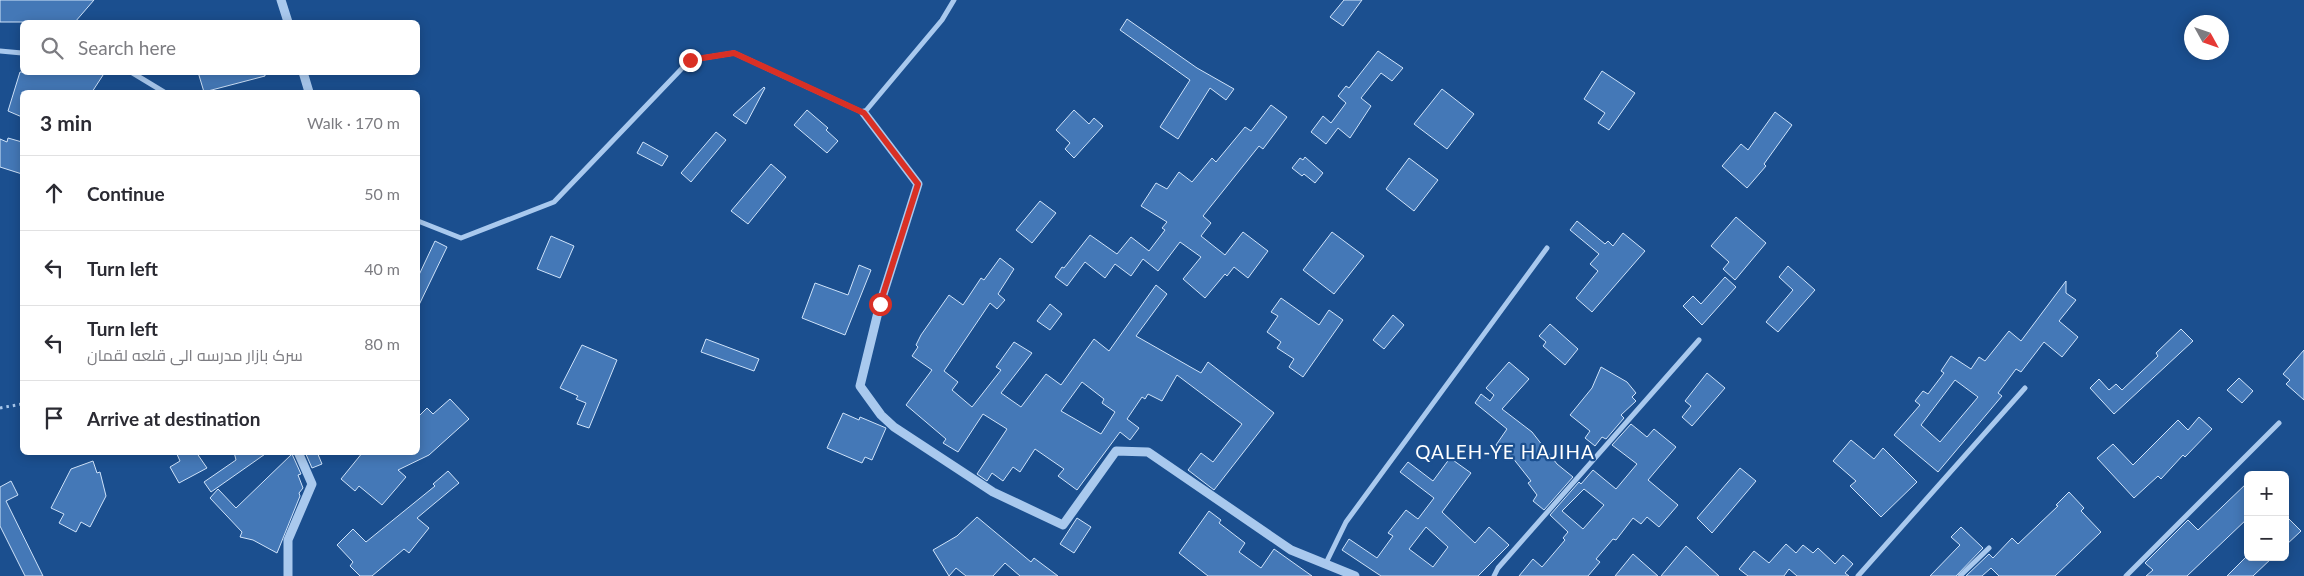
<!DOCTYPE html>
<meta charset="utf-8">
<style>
:root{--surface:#fff;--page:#f2f2f3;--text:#2b2b33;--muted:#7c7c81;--line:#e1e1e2}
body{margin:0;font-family:Lato,Cairo,sans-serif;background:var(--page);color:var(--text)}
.controls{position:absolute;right:15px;bottom:15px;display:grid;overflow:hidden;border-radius:8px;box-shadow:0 2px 12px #0003}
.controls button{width:45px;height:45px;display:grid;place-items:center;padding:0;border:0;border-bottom:1px solid var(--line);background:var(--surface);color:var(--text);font:25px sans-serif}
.compass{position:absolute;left:2184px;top:15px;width:45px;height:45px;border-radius:50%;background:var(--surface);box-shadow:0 2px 12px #0003;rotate:130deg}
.stop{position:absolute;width:15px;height:15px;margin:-11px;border:4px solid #d93025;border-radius:50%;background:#fff}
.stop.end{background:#d93025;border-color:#fff;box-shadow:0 1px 5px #0008}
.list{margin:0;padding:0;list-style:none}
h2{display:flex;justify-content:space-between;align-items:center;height:65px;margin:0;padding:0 20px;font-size:21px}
h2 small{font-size:16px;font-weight:400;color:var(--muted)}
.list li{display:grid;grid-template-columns:32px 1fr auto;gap:15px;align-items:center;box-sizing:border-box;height:75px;padding:0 20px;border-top:1px solid var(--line)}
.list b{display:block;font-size:19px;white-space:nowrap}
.list p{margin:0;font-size:16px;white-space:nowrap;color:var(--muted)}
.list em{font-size:16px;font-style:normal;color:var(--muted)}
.icon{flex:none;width:28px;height:28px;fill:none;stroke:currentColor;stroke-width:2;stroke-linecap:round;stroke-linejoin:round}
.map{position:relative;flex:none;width:2304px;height:576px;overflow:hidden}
.search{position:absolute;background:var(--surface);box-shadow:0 2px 12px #0003;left:20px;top:20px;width:400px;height:55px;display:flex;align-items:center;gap:12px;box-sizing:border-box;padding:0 18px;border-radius:8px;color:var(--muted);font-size:19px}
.panel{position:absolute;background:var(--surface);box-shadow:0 2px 12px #0003;left:20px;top:90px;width:400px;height:365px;border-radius:8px}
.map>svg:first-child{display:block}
.building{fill:#4478b7;stroke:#cfe3fa;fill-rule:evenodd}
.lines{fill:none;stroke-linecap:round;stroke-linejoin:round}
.path{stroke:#a9c9ee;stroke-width:3;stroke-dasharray:2.5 4;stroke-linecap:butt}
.minor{stroke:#a9c9ee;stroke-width:5}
.tertiary{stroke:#a9c9ee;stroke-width:9}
.route{stroke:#d93025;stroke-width:6}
.labels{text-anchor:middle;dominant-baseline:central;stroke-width:4.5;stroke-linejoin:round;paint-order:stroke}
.quarter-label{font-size:19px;letter-spacing:1px;fill:#fff;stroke:#1b4f8f}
</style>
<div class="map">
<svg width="2304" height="576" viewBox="0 0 2304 576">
<rect width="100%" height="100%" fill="#1b4f8f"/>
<path class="building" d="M0,0h94l-19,22h-75z
M1344,0h18l-19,26 -13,-9z
M1127,19l70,49 37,21 -8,11 -16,-12 -32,51 -18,-12 30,-47 -70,-50z
M1378,51l25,17 -11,13 -11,-8 -20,25 10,8 -21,32 -12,-10 -12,16 -15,-12 12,-16 8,7 15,-20 -8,-7 8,-10 3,2z
M1602,71l33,22 -26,37 -11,-7 7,-10 -21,-14z
M20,72h85l-13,20h-70v25l-14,-6z
M198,72h67v4l-61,16z
M764,87l1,1 -19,36 -13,-9z
M1442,89l32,25 -27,35 -33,-25z
M1271,105l16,12 -24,32 -4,-3 -56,70 8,7 -10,13 24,19 18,-23 25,19 -20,27 -14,-11 -7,9 -2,-2 -20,24 -22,-19 18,-22 -21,-15 -22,29 -15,-12 -12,17 -16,-12 -10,14 -20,-16 -18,24 -12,-9 7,-10 2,1 26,-33 27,19 14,-17 18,14 16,-21 -3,-2 5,-6 -26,-16 15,-23 11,6 12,-17 13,10 20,-24 4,4 29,-35 6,4z
M807,110l21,18 -2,2 12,11 -11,12 -33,-28z
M1074,110l15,14 5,-6 9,8 -29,32 -9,-9 5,-6 -14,-13z
M1775,112l17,13 -28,39 2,2 -19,22 -25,-22 19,-22 7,6z
M716,132l10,8 -35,42 -10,-9z
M8,138l14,4v32l-22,-7v-28l7,3z
M643,142l25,14 -6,10 -25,-13z
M1305,157l18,16 -8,10 -11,-9 -2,2 -10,-8 8,-10 3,2z
M1409,158l29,22 -24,31 -28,-22z
M771,164l15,13 -38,47 -17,-13z
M1040,201l16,12 -24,30 -16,-13z
M1736,217l30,26 -31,37 -12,-11 6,-7 -18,-16z
M1577,221l28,23 3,-3 5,5 10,-13 22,18 -53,61 -16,-14 22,-27 -8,-7 9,-10 -29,-24z
M1332,232l32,24 -30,38 -31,-24z
M551,236l23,10 -14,32 -23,-9z
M435,241l12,6 -29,60v-30z
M1000,258l14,11 -16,25 7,6 -8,9 -7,-6 -46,68 14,11 -6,8 20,17 29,-37 -5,-3 18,-25 18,11 -31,40 20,14 25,-33 15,11 33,-46 15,12 47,-66 11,9 -31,42 65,37 7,-11 66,51 -60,77 -26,-20 13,-17 12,9 29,-38 -65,-49 -15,26 -14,-7 -3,5 -3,-2 -15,22 12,9 -9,12 -10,-8 -43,58 -19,-14 6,-7 -29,-20 -15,23 -7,-5 -10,14 -11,-8 -5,8 -10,-7 30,-45 -24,-15 -25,38 -15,-9 3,-4 -40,-34 26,-35 -20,-14 6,-9 -2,-2 5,-10 28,-40 14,10 18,-27 3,2zM1082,382l22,17 -2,4 13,9 -14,22 -40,-23z
M859,265l12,5 -26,65 -43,-17 13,-35 33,12z
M1788,266l27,24 -37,42 -12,-10 27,-32 -14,-13z
M1725,277l11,10 -34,38 -19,-19 10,-10 8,8z
M2066,281v12l10,7 -17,21 19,16 -16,20 -18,-15 -23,30 -5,-3 -18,24 4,3 -64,76 -44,-37 26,-30 -5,-4 8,-10 5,3 16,-21 -3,-2 10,-15 20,13 8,-12 6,4 24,-30 12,10zM1955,380l23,17 -38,45 -19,-17z
M1281,298l38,27 10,-15 14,10 -40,57 -14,-10 5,-8 -17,-11 4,-6 -14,-10 11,-16 -7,-4z
M1050,304l12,10 -12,16 -13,-9z
M1393,315l11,10 -20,24 -11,-9z
M1550,324l28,25 -13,16 -22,-19 3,-4 -7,-6z
M2181,329l12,12 -79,73 -24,-26 9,-9 10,11 7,-6 6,6 36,-34 -2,-3z
M706,339l53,20 -5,12 -53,-19z
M582,345l35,15 -28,68 -12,-4 9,-21 -10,-4 2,-3 -18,-8z
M2304,350v50l-18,-16 4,-4 -7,-6z
M1509,362l20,17 -27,30 30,23 25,32 16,13 -29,33 -11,-9 4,-6 -9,-12 3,-2 -19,-24 -16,-12 11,-16 -32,-26 6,-9 9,7 4,-6 -8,-7z
M1601,367l26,15 9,11 -4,4 4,4 -15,14 3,3 -18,21 -4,-2 -7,9 -10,-8 5,-7 -20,-16 22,-27z
M1707,373l18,15 -33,38 -10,-9 9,-11 -6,-5z
M2239,378l14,13 -11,12 -15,-13z
M450,399l19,20 -40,36 -31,15 8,7 -24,28 -23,-19 -4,5 -14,-12 22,-27h55v-35l9,-9 6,6z
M843,413l16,7 1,-3 26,11 -14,32 -7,-3 -3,6 -35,-15z
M2199,417l13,12 -27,28 -2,-2 -22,24 -3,-3 -24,22 -37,-40 16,-14 20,21 45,-45 10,10z
M1631,424l16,13 7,-8 22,18 -28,33 30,25 -19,22 -12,-10 -6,7 -8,-6 -17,22 -3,-1 -17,20 4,3 -12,14h-69l14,-17 9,8 23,-27 -2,-2 5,-6 -18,-17 29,-33 2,2 12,-14 23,19 21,-25 -25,-19zM1584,489l20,16 -21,24 -21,-18z
M1851,440l23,19 9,-11 34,34 -36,35 -31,-31 6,-5 -23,-20z
M176,452h20l11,16 -28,15 -9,-16 10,-6z
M234,452h34l-57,40 -7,-10 32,-22z
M305,452h12l5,12 -10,4z
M292,454l9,20 -3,1 5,13 -4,5 1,3 -23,57 -24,-13 -13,-3 2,-5 -32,-34 8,-9 18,19z
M1450,458l21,15 -29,39 33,31 14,-16 20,18 -31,31h-97l-39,-26 7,-11 28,19 16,-22 -5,-3 18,-23 12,9 16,-21 -34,-26 8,-10 25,19zM1426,527l22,20 -15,20 -24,-18z
M93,461l4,12 3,-1 6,24 -16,31 -9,-5 -5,10 -17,-9 5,-9 -13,-6 20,-39z
M1740,468l16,13 -44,52 -15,-15z
M448,471l11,12 -42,35 12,10 -20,25 -5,-4 -32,27h-12l-10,-10 3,-4 -16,-17 16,-16 13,13 69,-56 -2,-2z
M11,481l7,14 -12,6 37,75h-18l-25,-50v-39z
M2248,482v36l-61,58h-41l7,-6 -8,-7 43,-43 10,10z
M2069,492l15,16 -3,3 20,21 -46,44h-56l-8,-8 -9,8h-16l23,-22 4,4 19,-20 6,6 40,-38 -2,-1z
M1209,511l12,9 -2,3 26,20 -6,9 22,16 13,-19 38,27h-104l-29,-23z
M2285,515l16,16 -16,15z
M977,517l54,45 3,-4 24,18h-38l-15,-13 -12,13h-27l-10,-8 -7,8 -16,-26 24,-14z
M1077,518l14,9 -17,26 -14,-9z
M1961,527l22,21 -27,28h-26l30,-31 -9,-8z
M1786,544l10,9 7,-8 10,8 5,-5 17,16 8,-9 10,9 -8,9 4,3h-52l-8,-7 -5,7h-36l-9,-7 15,-18 15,12z
M1686,546l33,30h-58z
M1633,554l25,22h-43z
M2246,557h27l-20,19h-26z"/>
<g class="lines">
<path class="path" d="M0,408l22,-4"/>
<path class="minor" d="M0,51l22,2
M131,72l33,20
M418,221l43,17 93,-36 136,-142 44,-7 130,60 78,-93 12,-20
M1326,563l20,-41 201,-274
M1494,576l4,-8 201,-228
M1858,576l167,-188
M1960,576l29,-28
M2126,576l153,-153"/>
<path class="tertiary" d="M281,0l7,22
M303,72l6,20
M864,113l54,71 -38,120 -20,82 21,29 13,12 99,65 70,33 53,-74 32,1 143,98 64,26
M288,576v-36l24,-56 -14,-32"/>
</g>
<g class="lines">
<path class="route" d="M690,60l44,-7 130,60 54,71 -38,120"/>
</g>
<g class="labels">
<g class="quarter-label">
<text x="1505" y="451">QALEH-YE HAJIHA</text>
</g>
</g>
</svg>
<div class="controls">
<button>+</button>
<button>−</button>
</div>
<svg class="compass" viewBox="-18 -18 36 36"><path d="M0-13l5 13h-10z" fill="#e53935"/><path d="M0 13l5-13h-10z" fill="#7c7c81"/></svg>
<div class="stop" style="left:880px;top:304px"></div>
<div class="stop end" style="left:690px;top:60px"></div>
<div class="search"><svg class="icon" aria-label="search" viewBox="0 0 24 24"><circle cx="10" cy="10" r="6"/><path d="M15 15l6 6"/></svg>Search here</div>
<section class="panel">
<h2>3 min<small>Walk · 170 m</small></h2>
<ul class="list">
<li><svg class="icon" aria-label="ahead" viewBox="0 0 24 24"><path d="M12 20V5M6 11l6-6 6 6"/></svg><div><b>Continue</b></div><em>50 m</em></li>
<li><svg class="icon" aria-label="left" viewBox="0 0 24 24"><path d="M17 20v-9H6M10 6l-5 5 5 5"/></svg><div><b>Turn left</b></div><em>40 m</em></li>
<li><svg class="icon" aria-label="left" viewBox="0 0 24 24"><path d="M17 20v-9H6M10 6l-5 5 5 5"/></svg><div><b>Turn left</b><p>سرک بازار مدرسه الی قلعه لقمان</p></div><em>80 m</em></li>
<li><svg class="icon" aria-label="arrive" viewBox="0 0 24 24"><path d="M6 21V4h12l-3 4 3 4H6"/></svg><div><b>Arrive at destination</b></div></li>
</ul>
</section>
</div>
